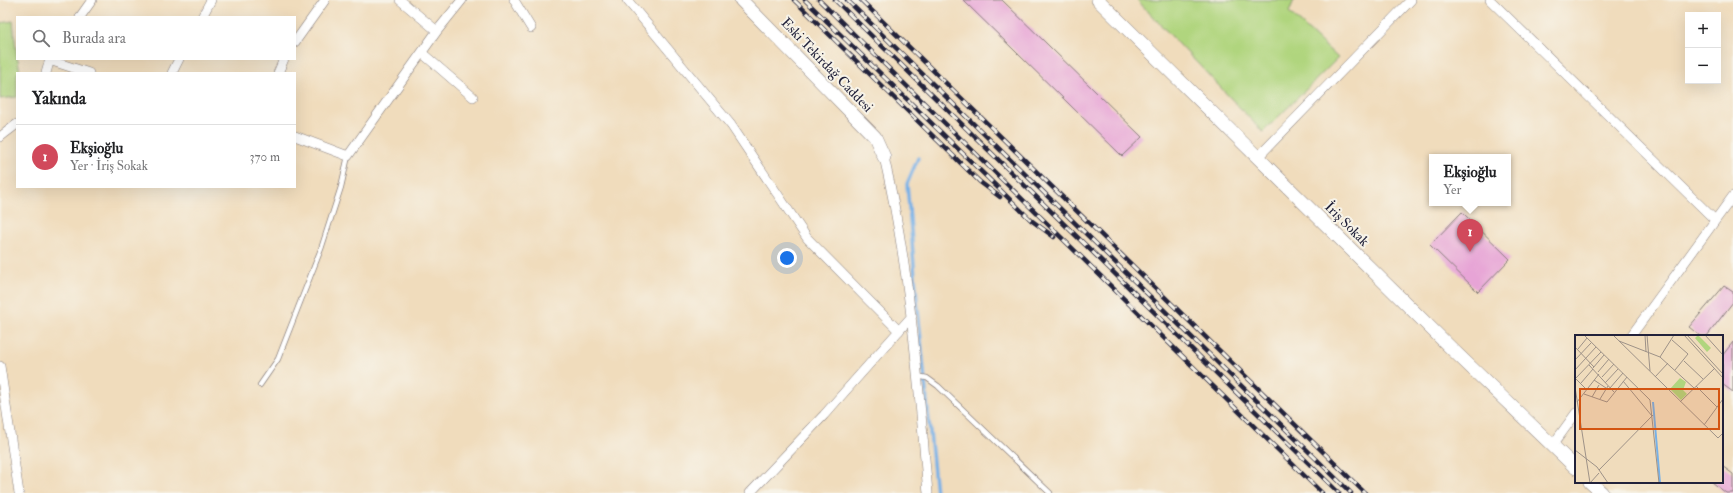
<!DOCTYPE html>
<html lang="tr">
<meta charset="utf-8">
<style>
:root{--surface:#fff;--page:#f2f2f2;--text:#202124;--muted:#757577;--line:#e0e0e0;--accent:#d1495b}
body{margin:0;font-family:"IM FELL Double Pica",serif;background:var(--page);color:var(--text)}
.controls{position:absolute;right:12px;top:12px;display:grid;overflow:hidden;border-radius:0px;box-shadow:0 4px 16px #0002}
.controls button{width:36px;height:36px;display:grid;place-items:center;padding:0;border:0;border-bottom:1px solid var(--line);background:var(--surface);color:var(--text);font:20px sans-serif}
.you{position:absolute;left:787px;top:258px;width:14px;height:14px;margin:-10px;border:3px solid #fff;border-radius:50%;background:#1a73e8;box-shadow:0 0 0 6px #1a73e833}
.badge{display:grid;place-items:center;width:26px;height:26px;border-radius:50%;background:var(--accent);color:#fff;font-size:13px;font-weight:700}
.pin{position:absolute;translate:-50% -33px;filter:drop-shadow(0 1px 2px #0008)}
.pin::after{content:'';position:absolute;top:21px;width:14px;height:12px;background:inherit;clip-path:polygon(0 0,100% 0,50% 100%)}
.popup{position:absolute;left:1429px;top:154px;width:82px;height:52px;box-sizing:border-box;display:grid;place-content:center;border-radius:0px;background:var(--surface);filter:drop-shadow(0 1px 3px #0005);font-size:13px;white-space:nowrap;color:var(--muted)}
.popup b{font-size:15px;color:var(--text)}
.popup::after{content:'';position:absolute;left:50%;top:100%;margin-left:-8px;border:8px solid transparent;border-top-color:var(--surface)}
.list{margin:0;padding:0;list-style:none}
h2{display:flex;justify-content:space-between;align-items:center;height:52px;margin:0;padding:0 16px;font-size:17px}
h2 small{font-size:13px;font-weight:400;color:var(--muted)}
.list li{display:grid;grid-template-columns:26px 1fr auto;gap:12px;align-items:center;box-sizing:border-box;height:64px;padding:0 16px;border-top:1px solid var(--line)}
.list b{display:block;font-size:15px;white-space:nowrap}
.list p{margin:0;font-size:13px;white-space:nowrap;color:var(--muted)}
.list em{font-size:13px;font-style:normal;color:var(--muted)}
.icon{flex:none;width:22px;height:22px;fill:none;stroke:currentColor;stroke-width:2;stroke-linecap:round;stroke-linejoin:round}
.map{position:relative;flex:none;width:1733px;height:493px;overflow:hidden}
.search{position:absolute;background:var(--surface);box-shadow:0 4px 16px #0002;left:16px;top:16px;width:280px;height:44px;display:flex;align-items:center;gap:10px;box-sizing:border-box;padding:0 14px;border-radius:0px;color:var(--muted);font-size:15px}
.panel{position:absolute;background:var(--surface);box-shadow:0 4px 16px #0002;left:16px;top:72px;width:280px;height:116px;border-radius:0px}
.map>svg:first-child{display:block}
.green{fill:#b0d57e;stroke:#697c5c}
.lines{fill:none;stroke-linecap:round;stroke-linejoin:round}
.stream{stroke:#77b1e7;stroke-width:3.5}
.building{fill:#e7a4d6}
.lane-casing{stroke:#897f7c;stroke-width:6}
.street-casing{stroke:#897f7c;stroke-width:10}
.secondary-casing{stroke:#897f7c;stroke-width:14}
.lane{stroke:#fff;stroke-width:4.5}
.street{stroke:#fff;stroke-width:9}
.secondary{stroke:#fff;stroke-width:13}
.rail-casing{stroke:#22223b;stroke-width:4.5}
.rail{stroke:#f7f3e8;stroke-width:3;stroke-dasharray:9;stroke-linecap:butt}
.labels{text-anchor:middle;dominant-baseline:central;stroke-width:4;stroke-linejoin:round;paint-order:stroke}
.street-label{font-size:14px;fill:#22223b;stroke:#f7f3e8}
.inset-river{fill:none;stroke:#77b1e7;stroke-width:2}
.inset-road{fill:none;stroke:#9e9288;stroke-width:1}
.view{fill:#d45411;fill-opacity:0.15;stroke:#d45411;stroke-width:2}
.inset-edge{fill:none;stroke:#22223b;stroke-width:2}
</style>
<div class="map">
<svg width="1733" height="493" viewBox="0 0 1733 493">
<rect width="100%" height="100%" fill="#f7f3e8"/>
<filter id="ink" filterUnits="userSpaceOnUse"><feTurbulence type="fractalNoise" baseFrequency=".025" numOctaves="2"/><feDisplacementMap in="SourceGraphic" scale="8" xChannelSelector="R" yChannelSelector="G"/><feConvolveMatrix kernelMatrix="1 2 1 2 8 2 1 2 1" color-interpolation-filters="sRGB"/></filter>
<filter id="wash" filterUnits="userSpaceOnUse"><feTurbulence type="fractalNoise" baseFrequency=".012" numOctaves="4" result="noise"/><feDisplacementMap in="SourceGraphic" scale="16" xChannelSelector="R" yChannelSelector="G"/><feGaussianBlur stdDeviation="0.9" result="paint"/><feColorMatrix in="noise" values="0 0 0 0 0 0 0 0 0 0 0 0 0 0 0 0 0 1.4 0 .05"/><feComposite in="paint" operator="in"/></filter>
<g filter="url(#wash)">
<rect width="100%" height="100%" fill="#f0dcbc"/>
<path class="green" d="M1137,0h157l-5,12 49,46 -75,74z
M13,21l4,38h1l2,14h-3v24l-17,2v-76z"/>
<g class="lines">
<path class="stream" d="M918,158l-11,26 10,116 19,193"/>
</g>
<g id="blocks">
<path class="building" d="M963,0h39l140,137 -20,19z
M1462,212l48,47 -32,33 -48,-47z
M1724,286l9,6v10l-26,34h-7l-11,-9z
M1733,342v50l-11,-8v-28z
M1722,466l11,8v19h-7l-14,-11h10z"/>
</g>
</g>
<g filter="url(#ink)">
<use href="#blocks" fill-opacity="0" stroke="#897f7c" stroke-width="1"/>
<g class="lines">
<defs>
<path id="lane" d="M917,376l10,2 11,8 112,107
M260,385l18,-26 43,-110 20,-62 7,-31"/>
<path id="street" d="M400,0l37,31
M514,0l17,28
M627,0l104,125 76,113 92,93
M1490,0l225,220
M80,17l12,-17
M202,17l9,-17
M295,42l30,-42
M422,53l51,44
M49,60l40,13
M46,73l4,-14
M172,73l7,-14
M278,73l6,-14
M295,136l53,20 89,-125 25,-31
M0,137l17,-13
M884,157c26,111 34,224 44,336
M1257,158l154,-158
M1631,336l102,-140
M0,366l19,127
M1552,446l24,-33
M750,493l74,-78 88,-99"/>
<path id="secondary" d="M741,0l134,137 9,20
M1098,0l356,351 122,117
M1590,482l12,11"/>
</defs>
<use href="#lane" class="lane-casing"/>
<use href="#street" class="street-casing"/>
<use href="#secondary" class="secondary-casing"/>
<use href="#lane" class="lane"/>
<use href="#street" class="street"/>
<use href="#secondary" class="secondary"/>
<defs>
<path id="rail" d="M794,0l186,182 20,15
M805,0l226,220 23,17
M819,0l503,493
M835,0l504,493
M847,0l504,493
M861,0l504,493"/>
</defs>
<use href="#rail" class="rail-casing"/>
<use href="#rail" class="rail"/>
</g>
</g>
<g class="labels">
<g class="street-label">
<text transform="translate(827 65) rotate(46)">Eski Tekirdağ Caddesi</text>
<text transform="translate(1347 224) rotate(45)">İriş Sokak</text>
</g>
</g>
<g transform="translate(1575 335)">
<rect width="148" height="148" fill="#f0dcbc"/>
<path d="M123,0l13,13 -4,4 -12,-14zM105,43l6,4 -3,8 4,4 -6,6 -11,-11z" fill="#b0d57e"/>
<path class="inset-river" d="M78,67l7,81"/>
<path class="inset-road" d="M9,0l66,65 9,83M38,0l105,103 5,-5M70,0l1,17M72,0l3,36M109,0l39,43M112,0l36,39M130,0l18,20M97,5l16,14 -13,16M44,6l41,16 34,31M0,12l19,20M3,14l9,-11M85,22l14,-22M0,25l16,-17M109,26l19,18M14,30l25,27M18,33l11,-13M0,35l21,-23M23,37l11,-13M27,42l12,-13M80,42l13,-14M0,44l26,-27M1,44l11,11M19,45l12,8M48,46l29,35M6,48l12,-14M30,48l13,-14M121,51l21,21M0,52l15,96M35,53l13,-15M9,59l23,8 20,-25M17,62l7,-12M25,64l8,-13M2,67l22,-28M105,67l35,-34M129,90l19,-26M0,115l22,17 11,16M24,135l54,-55M15,148l9,-10"/>
<path class="view" d="M5,54h139v40h-139z"/>
<rect width="148" height="148" class="inset-edge"/>
</g>
</svg>
<div class="controls">
<button>+</button>
<button>−</button>
</div>
<div class="you"></div>
<div class="pin badge" style="left:1470px;top:252px">1</div>
<div class="popup"><b>Ekşioğlu</b>Yer</div>
<div class="search"><svg class="icon" aria-label="search" viewBox="0 0 24 24"><circle cx="10" cy="10" r="6"/><path d="M15 15l6 6"/></svg>Burada ara</div>
<section class="panel">
<h2>Yakında<small></small></h2>
<ul class="list">
<li><span class="badge">1</span><div><b>Ekşioğlu</b><p>Yer · İriş Sokak</p></div><em>370 m</em></li>
</ul>
</section>
</div>
